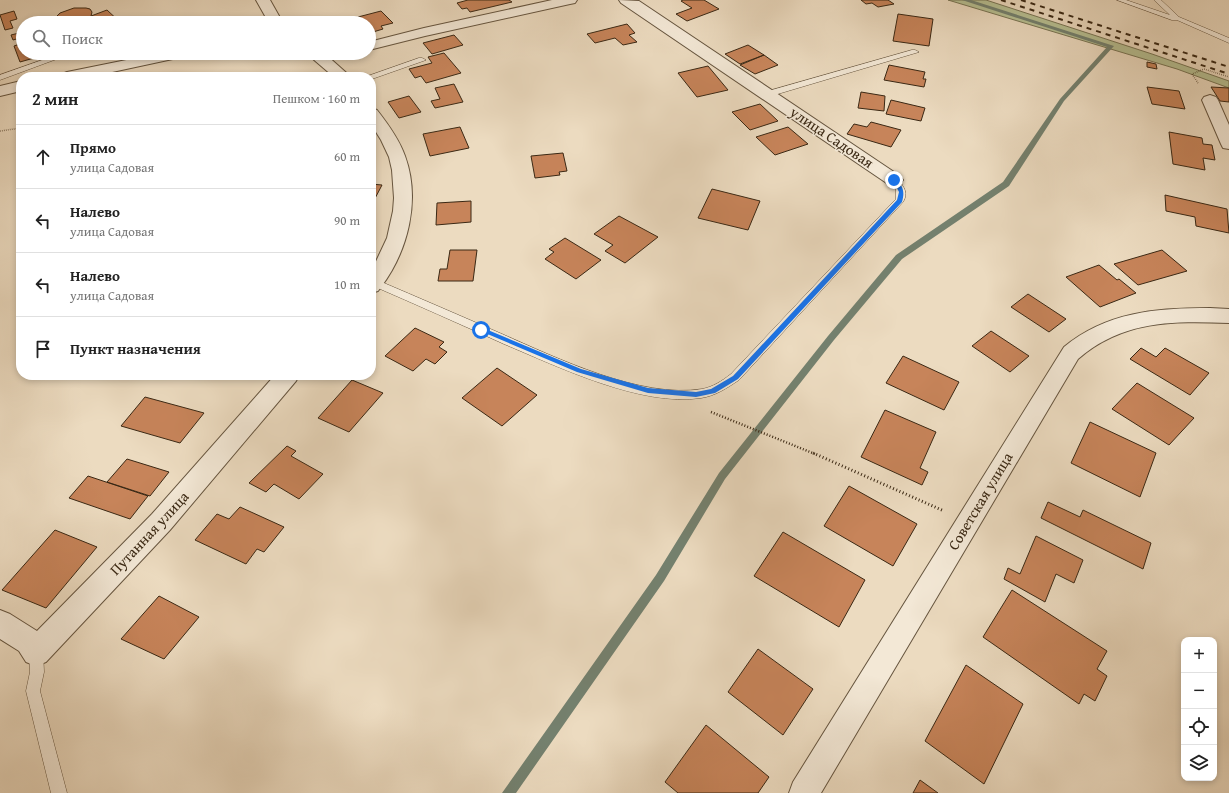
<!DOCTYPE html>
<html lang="ru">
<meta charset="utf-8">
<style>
:root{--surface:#fff;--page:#f2f2f2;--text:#222;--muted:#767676;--line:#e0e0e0}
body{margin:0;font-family:"Gentium Book Plus",serif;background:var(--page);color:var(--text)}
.controls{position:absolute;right:12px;bottom:12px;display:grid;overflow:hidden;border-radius:8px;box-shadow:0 2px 6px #0003}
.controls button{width:36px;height:36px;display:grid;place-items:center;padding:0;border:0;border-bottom:1px solid var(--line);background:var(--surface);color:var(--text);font:20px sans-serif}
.stop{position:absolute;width:12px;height:12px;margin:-9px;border:3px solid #1a73e8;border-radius:50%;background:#fff}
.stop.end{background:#1a73e8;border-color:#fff;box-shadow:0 1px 4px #0008}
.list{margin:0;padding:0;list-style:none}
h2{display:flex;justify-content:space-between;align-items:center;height:52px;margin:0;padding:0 16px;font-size:17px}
h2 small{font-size:13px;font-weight:400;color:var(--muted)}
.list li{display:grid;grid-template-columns:26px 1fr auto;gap:12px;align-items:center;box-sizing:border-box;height:64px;padding:0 16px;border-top:1px solid var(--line)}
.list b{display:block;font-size:15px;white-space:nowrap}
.list p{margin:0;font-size:13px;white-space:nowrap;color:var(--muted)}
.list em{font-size:13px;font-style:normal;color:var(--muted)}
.icon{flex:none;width:22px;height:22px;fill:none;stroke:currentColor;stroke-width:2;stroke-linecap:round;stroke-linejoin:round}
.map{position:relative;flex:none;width:1229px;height:793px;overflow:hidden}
.search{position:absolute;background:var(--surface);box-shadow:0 2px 6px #0003;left:16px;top:16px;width:360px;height:44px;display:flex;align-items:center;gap:10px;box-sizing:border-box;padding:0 14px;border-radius:22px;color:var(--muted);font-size:15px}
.panel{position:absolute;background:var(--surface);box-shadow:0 2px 6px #0003;left:16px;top:72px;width:360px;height:308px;border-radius:16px}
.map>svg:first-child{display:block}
.green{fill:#b7c093;stroke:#787454}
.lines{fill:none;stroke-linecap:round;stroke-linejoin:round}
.stream{fill:#74816f;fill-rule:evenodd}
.building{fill:#c7845a;stroke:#3a2814}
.lane-casing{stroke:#66553f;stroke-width:1}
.street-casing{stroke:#66553f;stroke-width:2}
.path-far2{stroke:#3a2814;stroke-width:1.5;stroke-dasharray:0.5 1.5;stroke-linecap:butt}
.path-far1{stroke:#3a2814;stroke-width:2.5;stroke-dasharray:1 2;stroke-linecap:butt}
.path{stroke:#3a2814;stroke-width:3;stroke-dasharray:1 2.5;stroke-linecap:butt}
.lane{fill:#f3e8d6;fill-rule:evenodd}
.street{fill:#f3e8d6;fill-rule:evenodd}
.rail{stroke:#3a2814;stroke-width:2;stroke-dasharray:5 5;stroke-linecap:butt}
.route{fill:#1a73e8}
.labels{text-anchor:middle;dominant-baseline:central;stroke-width:3;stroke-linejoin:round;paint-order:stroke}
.street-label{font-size:15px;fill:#3a2814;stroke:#f3e8d6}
</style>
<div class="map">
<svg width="1229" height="793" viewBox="0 0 1229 793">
<rect width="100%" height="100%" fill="#ecdbc0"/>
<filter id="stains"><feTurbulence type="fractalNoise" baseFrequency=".005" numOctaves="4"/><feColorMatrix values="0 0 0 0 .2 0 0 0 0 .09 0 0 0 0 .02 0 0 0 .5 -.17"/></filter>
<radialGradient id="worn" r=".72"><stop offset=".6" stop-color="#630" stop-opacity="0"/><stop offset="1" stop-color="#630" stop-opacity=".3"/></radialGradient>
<path class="green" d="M948,0h38l166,54 77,27v7l-52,-19z"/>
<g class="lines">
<path class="stream" d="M962,0h9l143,46 -50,55 -55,85 -107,73 -68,81 -109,139 -61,102 -148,212h-14l154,-218 63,-102 109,-137 68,-81 107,-73 57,-83 47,-52z"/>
</g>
<path class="building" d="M468,0h41l3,2 -42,10 -3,-4 -5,1 -5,-6z
M683,0h21l15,9 -32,12 -11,-7 16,-6 -11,-7z
M861,0h27l6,4 -16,3 -6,-4 -6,1z
M74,8h12l4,1 2,3 -1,4 16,-6 14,13h-61l-4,-3v-3l4,-4z
M14,11l3,8 -7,2 3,7 -8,2 -5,-15z
M381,11l12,12 -12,3 2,3 -10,3 -4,-4v-5h-5l-6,-6z
M898,14l35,5 -4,27 -36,-5z
M627,24l8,9 -6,2 8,7 -14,3 -8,-7 -20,5 -8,-9z
M23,32v5l-10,3 -2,-5z
M454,35l9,10 -31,9 -9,-11z
M23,43v10h17l1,3 -21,6 -6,-16z
M748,45l16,10 -24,9 -15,-10z
M444,53l17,20 -35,10 -5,-7 -6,2 -6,-9 23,-6 -4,-6z
M764,55l14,10 -23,9 -15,-9z
M1147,62l9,2 1,5 -10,-2z
M889,65l36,7 -2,7h3l-2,8 -40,-7z
M708,66l20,24 -31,7 -19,-24z
M454,84l9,18 -28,6 -4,-7 9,-2 -5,-11z
M1147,87l32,4 6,18 -33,-5z
M1211,87l18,1v14l-9,-1z
M861,92l24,4 -1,15 -26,-3z
M409,96l12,16 -22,6 -11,-16z
M891,100l34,8 -4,13 -35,-7z
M760,104l18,17 -28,9 -18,-18z
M871,122l30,8 -10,17 -44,-13 7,-10 13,3z
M460,127l9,21 -39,8 -7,-22z
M788,127l20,17 -33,11 -19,-18z
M1169,132l33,6 1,6 9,1 3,15 -12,-2 2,12 -32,-6z
M563,153l4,18 -8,1 1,3 -25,3 -4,-22z
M371,184l11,1 -11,21z
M712,189l48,12 -12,29 -50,-12z
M1165,195l62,14 2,24 -33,-7 -1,-9 -29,-6z
M471,201v21l-35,3 1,-22z
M619,216l39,21 -33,26 -20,-12 8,-6 -19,-11z
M565,238l36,22 -25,19 -31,-20 9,-7 -5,-3z
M450,250h27l-4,31h-35l2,-12h7z
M1162,250l25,21 -49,14 -24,-21z
M1099,265l18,15 2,-1 17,14 -36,14 -34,-30z
M1028,294l38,25 -17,13 -38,-25z
M415,328l29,14 -5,5 8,5 -12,12 -9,-5 -13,12 -28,-15z
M991,331l38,25 -19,16 -38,-26z
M1141,348l15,9 9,-9 44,25 -19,22 -60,-36z
M903,356l56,26 -15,28 -58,-27z
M497,368l40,27 -35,31 -40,-28z
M352,380l31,13 -34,39 -31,-14z
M1137,383l57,35 -25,27 -57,-36z
M145,397l59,16 -24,30 -59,-17z
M885,410l51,22 -16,36 8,4 -6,13 -61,-28z
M1090,422l66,31 -16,44 -69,-34z
M287,446l9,5 -5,5 32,18 -24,25 -25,-15 -8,8 -17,-9z
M127,459l42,13 -19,24 -43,-14z
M88,476l60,20 -18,23 -61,-21z
M849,486l68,38 -24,42 -69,-40z
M1048,502l32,15 3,-7 68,33 -8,26 -102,-51z
M240,507l44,20 -20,25 -7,-3 -11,15 -51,-24 22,-26 12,5z
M55,530l42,17 -51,61 -44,-18z
M783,532l82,48 -26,47 -85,-51z
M1036,536l47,24 -9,23 -18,-9 -11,28 -41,-23 4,-11 12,6z
M1012,590l95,61 -10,18 10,7 -12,25 -11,-7 -5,10 -96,-67z
M159,596l40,21 -35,42 -43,-20z
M758,649l55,40 -30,46 -55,-43z
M966,665l57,39 -39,80 -59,-43z
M706,725l63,52 -11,16h-80l-13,-11z
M920,780l18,13h-25z"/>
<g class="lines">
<defs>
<path id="lane" d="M1117,0h9l44,15 -16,-15h7l18,17 50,21v5l-52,-23h-5z
M912,50h3l4,2 -148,44h-3l-4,-2 1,-2z
M62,53h11l-73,27v-5z
M419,58h3l4,2 -54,19 -1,-2h-6z
M894,177l3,1c6,8 12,14 6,24l-164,178c-12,8 -24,16 -38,18 -60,9 -142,-31 -197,-54 -44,-20 -89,-40 -133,-59v-6l6,1c42,18 84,36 125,54 55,24 139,65 200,55 11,-2 20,-8 29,-15l165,-175v-9l-6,-10z
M36,645l5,2 2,5 1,20 -4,19 27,102h-16l-25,-102 4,-19 -1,-20 2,-5z"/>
<path id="street" d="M256,0h14l13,23h-14z
M552,0h25l-2,3 -5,1 -145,32 -56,14v-8l55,-14z
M619,0l20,1 261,175 3,4 -3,4 -6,1 -6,-1 -267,-181z
M161,53h28l-2,3 -5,1 -93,20h-30l3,-3 5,-2z
M306,53h18l27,24h-17z
M21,81v10l-21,5v-10z
M1210,95l6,2 2,3 11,25v24l-6,-1 -2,-4 -19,-44 2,-3z
M371,108l6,2c11,14 22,29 28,46 16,44 3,95 -24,131l-3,4 -7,2v-21l16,-34 6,-27 1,-13 -2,-28 -3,-13 -8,-17 -10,-16z
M1210,308l19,1v14c-56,-2 -106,-3 -151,36l-257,434h-32l4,-11 271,-435c42,-35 92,-39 146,-39z
M275,375h24l-3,6 -126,149 -124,132 -10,4 -10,-4 -7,-11 -19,-12v-29l10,4 27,17 115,-117z"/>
</defs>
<use href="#lane" class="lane-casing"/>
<use href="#street" class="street-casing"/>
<path class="path-far2" d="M1198,83l-6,-9 12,-5 25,8
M0,131l21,-3"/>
<path class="path-far1" d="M711,412l104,42"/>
<path class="path" d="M813,453l131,58"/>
<use href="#lane" class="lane"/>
<use href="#street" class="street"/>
<path class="rail" d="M1001,0l228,74
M1021,0l208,67"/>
</g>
<path class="route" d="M892,178h4c7,9 9,13 6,24l-164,177 -23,14 -19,4 -48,-4 -71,-21 -99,-42 3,-3 2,1 98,41 67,19 48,4 15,-3 22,-13 164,-176 2,-8z"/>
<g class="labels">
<g class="street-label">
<text transform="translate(832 137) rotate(34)">улица Садовая</text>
<text transform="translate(980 501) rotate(-59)">Советская улица</text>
<text transform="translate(149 533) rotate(-47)">Путанная улица</text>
</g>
</g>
<rect width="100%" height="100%" filter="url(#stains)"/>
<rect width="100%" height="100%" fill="url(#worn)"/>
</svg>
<div class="controls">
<button>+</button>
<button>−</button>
<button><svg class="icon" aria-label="locate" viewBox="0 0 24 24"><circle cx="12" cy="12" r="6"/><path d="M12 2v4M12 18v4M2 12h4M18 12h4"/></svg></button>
<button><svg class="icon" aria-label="layers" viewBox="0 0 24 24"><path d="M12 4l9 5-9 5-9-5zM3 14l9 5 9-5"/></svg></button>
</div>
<div class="stop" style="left:481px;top:330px"></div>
<div class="stop end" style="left:894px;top:180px"></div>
<div class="search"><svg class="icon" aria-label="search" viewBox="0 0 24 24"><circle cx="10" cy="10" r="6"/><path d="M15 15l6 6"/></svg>Поиск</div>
<section class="panel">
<h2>2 мин<small>Пешком · 160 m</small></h2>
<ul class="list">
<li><svg class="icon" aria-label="ahead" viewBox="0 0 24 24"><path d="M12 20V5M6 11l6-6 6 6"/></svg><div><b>Прямо</b><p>улица Садовая</p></div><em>60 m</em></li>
<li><svg class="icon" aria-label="left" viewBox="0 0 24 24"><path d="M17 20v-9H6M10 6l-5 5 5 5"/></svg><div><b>Налево</b><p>улица Садовая</p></div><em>90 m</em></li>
<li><svg class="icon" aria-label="left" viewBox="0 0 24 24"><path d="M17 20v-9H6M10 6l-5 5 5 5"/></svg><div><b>Налево</b><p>улица Садовая</p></div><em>10 m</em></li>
<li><svg class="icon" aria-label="arrive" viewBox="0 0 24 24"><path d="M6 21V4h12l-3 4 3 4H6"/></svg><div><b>Пункт назначения</b></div></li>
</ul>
</section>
</div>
